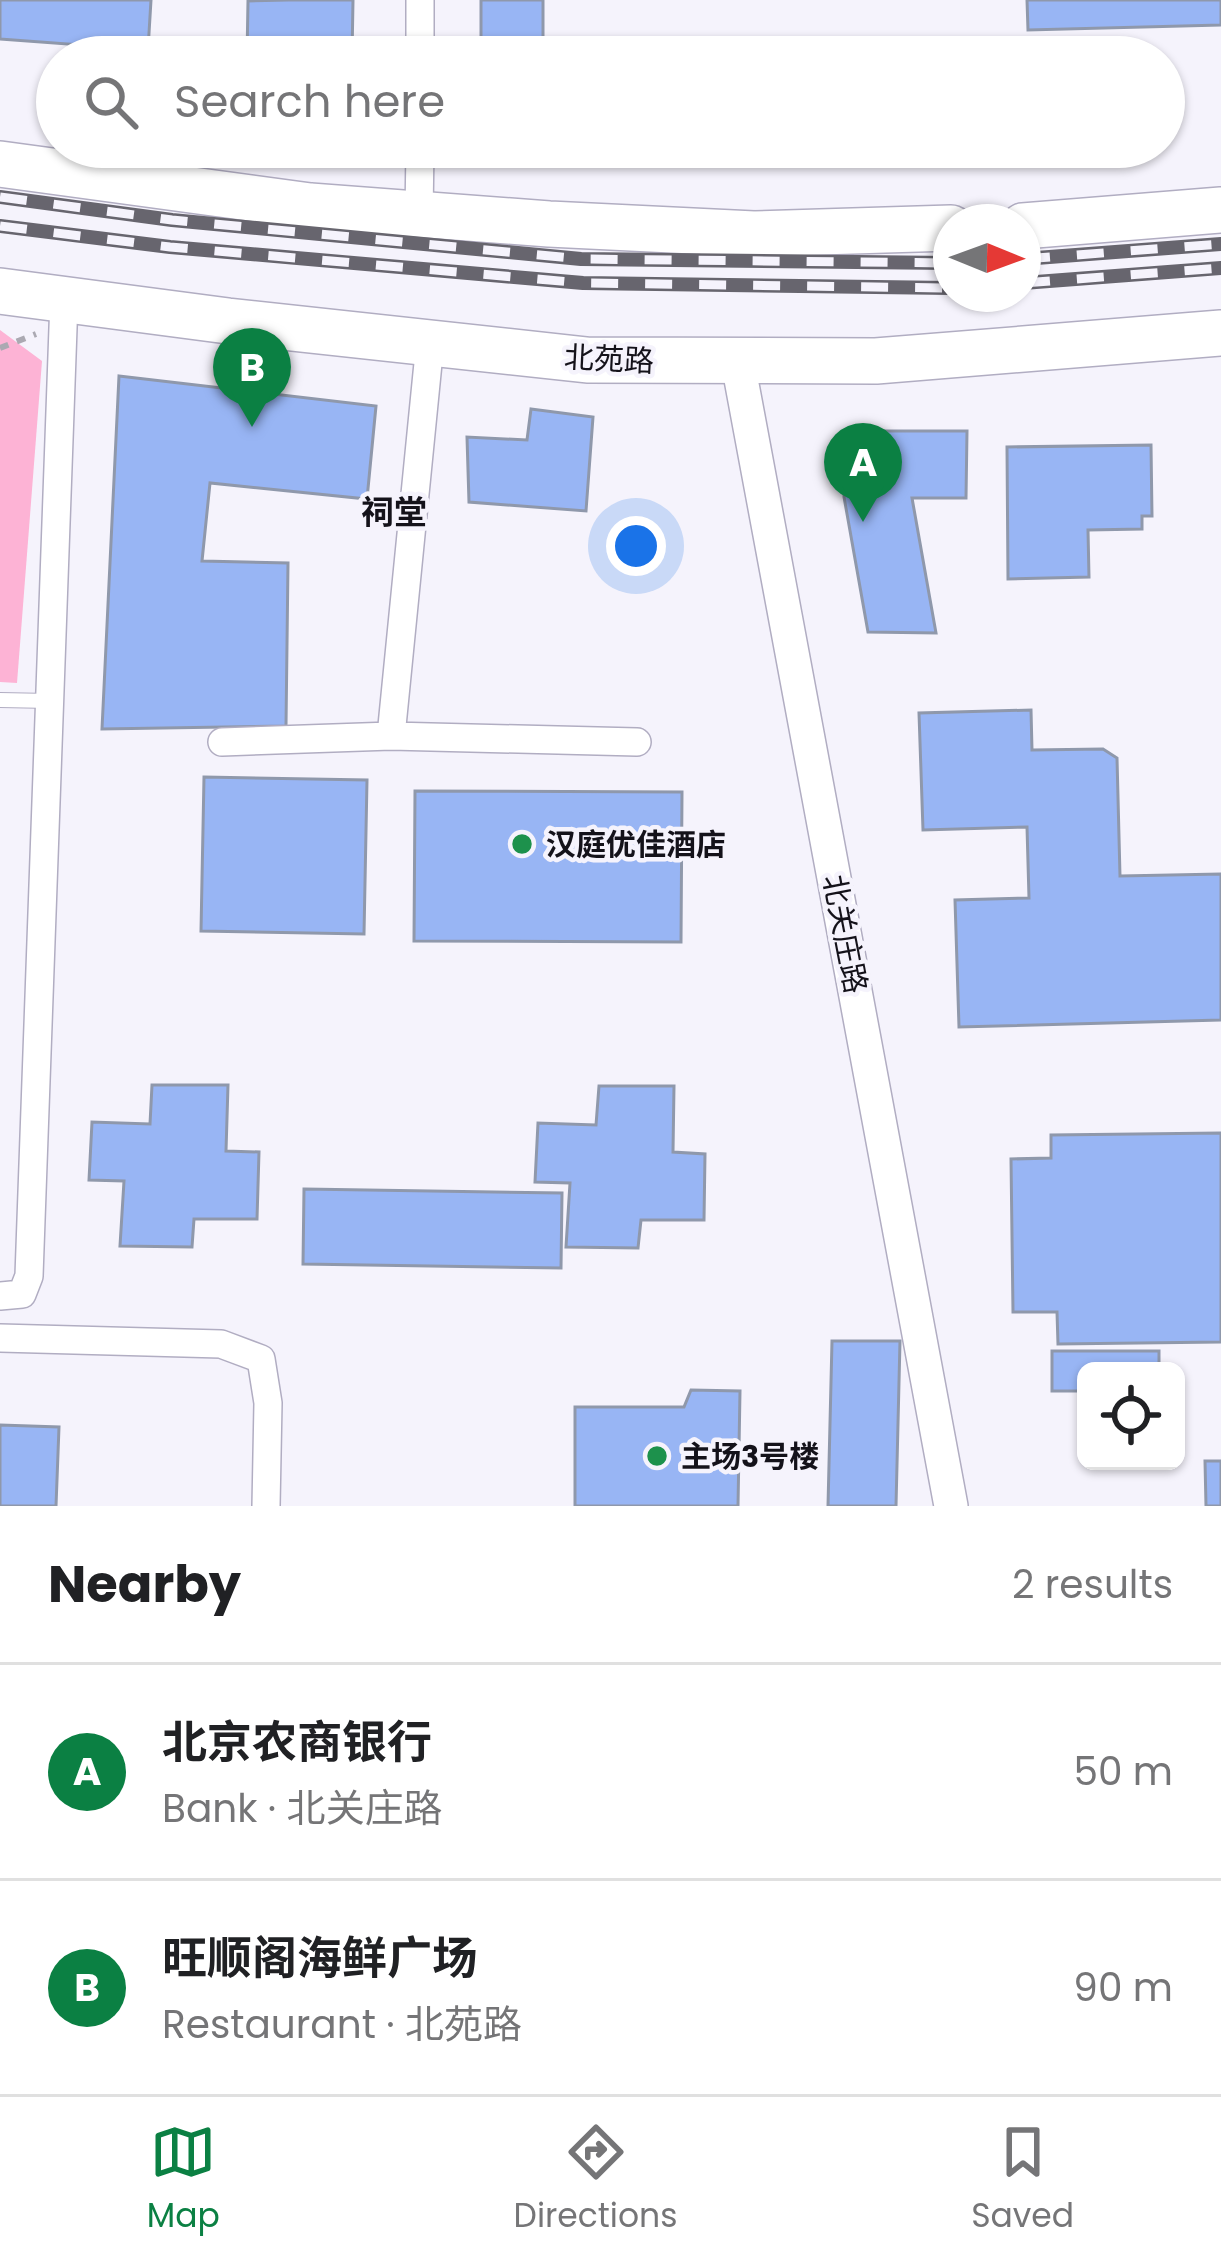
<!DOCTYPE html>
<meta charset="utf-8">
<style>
:root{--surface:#fff;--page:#f2f2f2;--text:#202124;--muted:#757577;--line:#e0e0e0;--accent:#0b8043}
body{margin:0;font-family:Poppins,"Noto Sans SC",sans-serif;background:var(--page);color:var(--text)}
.controls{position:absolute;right:36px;bottom:36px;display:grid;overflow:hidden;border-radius:18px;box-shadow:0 3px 9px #0004}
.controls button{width:108px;height:108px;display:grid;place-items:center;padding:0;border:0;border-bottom:3px solid var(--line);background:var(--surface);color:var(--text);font:60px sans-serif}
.compass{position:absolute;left:933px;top:204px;width:108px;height:108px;border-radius:50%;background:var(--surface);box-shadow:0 3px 9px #0004;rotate:91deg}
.you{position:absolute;left:636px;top:546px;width:42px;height:42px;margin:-30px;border:9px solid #fff;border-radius:50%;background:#1a73e8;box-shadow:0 0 0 18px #1a73e833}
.badge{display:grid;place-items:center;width:78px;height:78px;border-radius:50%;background:var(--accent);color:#fff;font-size:39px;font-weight:700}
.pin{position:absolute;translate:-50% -99px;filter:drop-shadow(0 3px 6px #0008)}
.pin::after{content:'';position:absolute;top:63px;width:42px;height:36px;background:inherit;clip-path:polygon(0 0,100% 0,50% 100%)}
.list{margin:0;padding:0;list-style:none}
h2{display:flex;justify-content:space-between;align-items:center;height:156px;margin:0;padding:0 48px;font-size:51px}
h2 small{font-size:39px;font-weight:400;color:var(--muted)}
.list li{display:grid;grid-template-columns:78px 1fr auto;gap:36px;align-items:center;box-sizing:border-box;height:216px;padding:0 48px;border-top:3px solid var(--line)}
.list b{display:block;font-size:45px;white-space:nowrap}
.list p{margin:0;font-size:39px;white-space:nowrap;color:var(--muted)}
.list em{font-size:39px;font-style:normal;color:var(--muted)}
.icon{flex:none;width:66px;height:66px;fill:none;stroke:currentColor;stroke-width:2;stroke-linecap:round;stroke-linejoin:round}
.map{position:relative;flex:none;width:1221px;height:1506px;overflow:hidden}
.search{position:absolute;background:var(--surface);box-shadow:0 3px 9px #0004;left:36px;right:36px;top:36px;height:132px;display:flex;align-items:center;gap:30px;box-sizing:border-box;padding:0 42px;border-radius:66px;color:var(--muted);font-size:45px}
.sheet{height:588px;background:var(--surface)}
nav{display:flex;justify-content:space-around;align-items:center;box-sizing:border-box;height:168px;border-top:3px solid var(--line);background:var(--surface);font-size:33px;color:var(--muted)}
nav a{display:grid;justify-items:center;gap:6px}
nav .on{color:var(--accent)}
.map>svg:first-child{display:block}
.green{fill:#fdb3d5}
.building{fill:#98b5f4;stroke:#8f98ab;stroke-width:3}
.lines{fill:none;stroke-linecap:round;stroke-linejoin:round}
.service-casing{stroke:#b1adc2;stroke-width:16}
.minor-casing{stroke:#b1adc2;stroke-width:30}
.tertiary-casing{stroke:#b1adc2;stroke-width:36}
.primary-casing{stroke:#b1adc2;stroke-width:48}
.path{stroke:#aba9b2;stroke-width:6;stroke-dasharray:9 9;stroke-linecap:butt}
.service{stroke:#fff;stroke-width:14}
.minor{stroke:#fff;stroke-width:27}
.tertiary{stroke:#fff;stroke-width:33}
.primary{stroke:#fff;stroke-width:45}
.rail-casing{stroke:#67656e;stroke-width:14}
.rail{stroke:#f5f3fc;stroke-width:9;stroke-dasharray:27;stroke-linecap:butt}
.poi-dot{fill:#1d914c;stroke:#f5f3fc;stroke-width:4.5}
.labels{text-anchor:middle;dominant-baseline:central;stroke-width:9;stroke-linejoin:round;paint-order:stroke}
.street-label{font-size:30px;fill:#14121a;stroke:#f5f3fc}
.poi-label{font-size:30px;font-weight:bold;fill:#14121a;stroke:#f5f3fc;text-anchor:start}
.neighbourhood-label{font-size:33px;font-weight:bold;fill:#14121a;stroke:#f5f3fc}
</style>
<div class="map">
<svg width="1221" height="1506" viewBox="0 0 1221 1506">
<rect width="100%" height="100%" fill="#f5f3fc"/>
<path class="green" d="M0,330l42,31 -25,322 -17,-1z"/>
<path class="building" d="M0,0h151l-3,50 -148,-11z
M288,0h65l-1,57h-105l1,-56z
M481,0h62v47h-62z
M1027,0h194v25l-193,5z
M119,376l257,30 -9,93 -157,-16 -8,78 86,2 -2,163 -184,3z
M531,409l62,8 -7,94 -117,-9 -2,-65 60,3z
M880,431h87l-1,67h-54l24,135 -68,-1 -24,-135 1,-25 3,-20 12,-14z
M1151,445l1,71h-10v13l-54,1 1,47 -81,2 -1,-132z
M1031,710l1,40 71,-1 14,9 3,118 101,-2v146l-262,7 -4,-127 74,-2 -2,-71 -104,3 -4,-117z
M204,777l163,3 -3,154 -163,-3z
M415,791l267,1 -1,150 -267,-1z
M152,1085h76l-2,66 33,1 -2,67h-63l-2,28 -72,-1 4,-65 -35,-1 3,-58 58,2z
M599,1086h75l-1,66 32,2 -1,66h-63l-3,28 -72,-1 4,-64 -35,-1 3,-59 58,2z
M1221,1133v209l-163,2 -1,-32h-44l-2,-153 40,-1v-23z
M304,1189l258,4 -1,75 -258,-4z
M832,1341h68l-4,165h-68z
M1052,1351h107v20h-73v20h-34z
M691,1390l49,1 -2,115h-163v-99h109z
M0,1425l59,2 -3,79h-56z
M1205,1461h16v45h-15z"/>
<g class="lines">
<defs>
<path id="service" d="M0,700l50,1"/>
<path id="minor" d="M420,57v-57
M419,215l1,-68
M430,343l-39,393 246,6
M222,742l169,-6
M0,1296l22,-2 7,-18 35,-976
M0,1338l221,6 40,15 7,44 -2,103"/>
<path id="tertiary" d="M738,363l213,1143"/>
<path id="primary" d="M0,164l310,42 239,18 205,10 197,-6
M1023,226l198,-16
M0,291l228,30 359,39 289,1 345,-28"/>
</defs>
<use href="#service" class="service-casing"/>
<use href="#minor" class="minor-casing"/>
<use href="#tertiary" class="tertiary-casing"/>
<use href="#primary" class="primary-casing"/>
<path class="path" d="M0,348l36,-14"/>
<use href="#service" class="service"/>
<use href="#minor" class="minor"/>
<use href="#tertiary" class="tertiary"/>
<use href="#primary" class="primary"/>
<defs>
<path id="rail" d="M0,197l172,23 409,39 370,4
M0,226l170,21 413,36 368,5
M1023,259l198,-15
M1023,283l198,-15"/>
</defs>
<use href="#rail" class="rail-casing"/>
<use href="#rail" class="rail"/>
</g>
<g class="poi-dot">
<circle cx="522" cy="844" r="12"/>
<circle cx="657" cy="1456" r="12"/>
</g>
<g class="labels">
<g class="street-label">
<text transform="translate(609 359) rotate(3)">北苑路</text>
<text transform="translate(845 934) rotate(79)">北关庄路</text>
</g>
<g class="poi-label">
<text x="546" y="844">汉庭优佳酒店</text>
<text x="681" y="1456">主场3号楼</text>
</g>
<g class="neighbourhood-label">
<text x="394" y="512">祠堂</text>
</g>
</g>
</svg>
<div class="controls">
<button><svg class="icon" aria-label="locate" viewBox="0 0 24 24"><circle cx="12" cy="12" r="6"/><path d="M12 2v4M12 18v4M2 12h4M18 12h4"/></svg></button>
</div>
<svg class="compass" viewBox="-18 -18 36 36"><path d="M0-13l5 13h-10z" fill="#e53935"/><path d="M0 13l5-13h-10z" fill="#757577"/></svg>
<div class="you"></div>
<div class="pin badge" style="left:863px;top:522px">A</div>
<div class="pin badge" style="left:252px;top:427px">B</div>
<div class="search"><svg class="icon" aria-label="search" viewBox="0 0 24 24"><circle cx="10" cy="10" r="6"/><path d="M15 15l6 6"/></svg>Search here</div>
</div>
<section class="sheet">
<h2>Nearby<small>2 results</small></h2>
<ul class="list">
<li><span class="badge">A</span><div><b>北京农商银行</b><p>Bank · 北关庄路</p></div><em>50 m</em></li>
<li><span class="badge">B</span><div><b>旺顺阁海鲜广场</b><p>Restaurant · 北苑路</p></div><em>90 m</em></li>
</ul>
</section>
<nav>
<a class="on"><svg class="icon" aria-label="map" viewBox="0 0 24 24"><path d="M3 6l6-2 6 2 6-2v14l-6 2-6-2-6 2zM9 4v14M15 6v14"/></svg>Map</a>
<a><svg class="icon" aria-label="directions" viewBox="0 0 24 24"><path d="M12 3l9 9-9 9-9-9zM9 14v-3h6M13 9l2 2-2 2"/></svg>Directions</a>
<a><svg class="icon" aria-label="saved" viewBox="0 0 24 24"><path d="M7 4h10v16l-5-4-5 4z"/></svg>Saved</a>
</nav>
